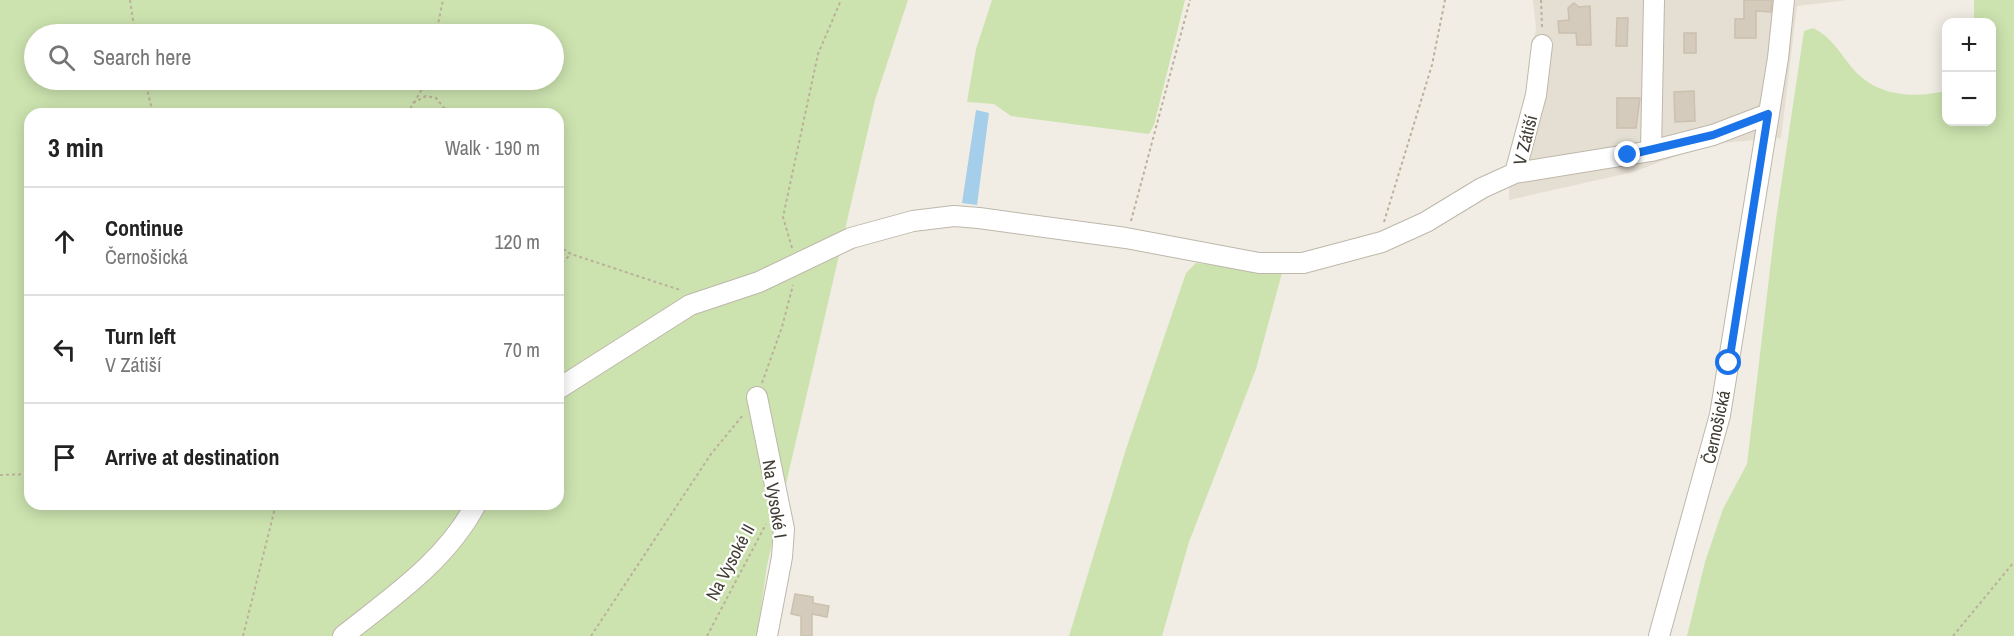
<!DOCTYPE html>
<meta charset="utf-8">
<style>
:root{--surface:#fff;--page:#f2f2f2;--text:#222;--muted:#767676;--line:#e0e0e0}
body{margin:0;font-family:"Archivo Narrow",sans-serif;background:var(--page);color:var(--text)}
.controls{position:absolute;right:18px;top:18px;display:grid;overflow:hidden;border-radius:12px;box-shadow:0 3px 15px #0003}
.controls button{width:54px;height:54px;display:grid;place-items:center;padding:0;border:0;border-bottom:2px solid var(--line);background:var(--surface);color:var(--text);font:30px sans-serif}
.stop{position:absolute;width:18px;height:18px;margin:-14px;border:4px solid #1a73e8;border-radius:50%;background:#fff}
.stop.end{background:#1a73e8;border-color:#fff;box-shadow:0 2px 6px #0008}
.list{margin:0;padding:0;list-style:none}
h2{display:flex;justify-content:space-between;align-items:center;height:78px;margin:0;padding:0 24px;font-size:26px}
h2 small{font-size:20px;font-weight:400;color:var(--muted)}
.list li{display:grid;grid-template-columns:39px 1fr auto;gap:18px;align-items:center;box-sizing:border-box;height:108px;padding:0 24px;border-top:2px solid var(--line)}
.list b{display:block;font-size:22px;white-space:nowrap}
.list p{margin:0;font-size:20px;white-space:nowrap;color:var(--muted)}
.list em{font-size:20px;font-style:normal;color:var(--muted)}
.icon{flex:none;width:33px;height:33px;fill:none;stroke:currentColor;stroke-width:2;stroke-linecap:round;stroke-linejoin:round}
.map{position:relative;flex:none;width:2014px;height:636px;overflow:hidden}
.search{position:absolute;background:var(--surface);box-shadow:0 3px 15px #0003;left:24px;top:24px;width:540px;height:66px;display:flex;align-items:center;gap:15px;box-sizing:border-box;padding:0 21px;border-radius:33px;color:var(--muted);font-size:22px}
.panel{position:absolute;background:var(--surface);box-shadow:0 3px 15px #0003;left:24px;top:108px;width:540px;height:402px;border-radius:18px}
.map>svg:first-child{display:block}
.residential{fill:#e4dfd2}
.green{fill:#cce3af;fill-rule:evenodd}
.water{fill:#a4ceea}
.building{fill:#d4cbbd;stroke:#ccc0ae;stroke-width:1.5}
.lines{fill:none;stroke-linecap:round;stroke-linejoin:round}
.minor-casing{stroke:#beb7aa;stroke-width:22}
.path{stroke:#bcb09a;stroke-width:2;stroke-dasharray:3 3;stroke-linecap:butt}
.minor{stroke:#fff;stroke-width:20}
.route{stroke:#1a73e8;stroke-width:8}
.labels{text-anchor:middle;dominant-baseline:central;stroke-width:4.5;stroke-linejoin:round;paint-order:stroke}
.street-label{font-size:18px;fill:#423d34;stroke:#fff}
</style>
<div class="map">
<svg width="2014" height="636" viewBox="0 0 2014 636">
<rect width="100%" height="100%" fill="#f1ede4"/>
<path class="residential" d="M1533,0h315l-51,6 -16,132 -72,6 -76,28 -124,28 1,-36 14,-51 12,-85z"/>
<path class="green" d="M0,0h908l-33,100 -108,466 -10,70h-757zM34,34h520v46h-520zM30,114h528v390h-528z
M992,0h193l-31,125 -5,9 -138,-18 -17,-12 -27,-2 9,-53z
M1974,0h40v636h-327l18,-74 18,-53 24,-45 29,-245 28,-188 9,-3c17,8 25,22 36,36 24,32 61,35 97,27v31h46v-100h-18z
M1196,263l86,10 -26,96 -67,173 -27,94h-93l57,-187 60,-176z"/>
<path class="water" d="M976,110l13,3 -12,92 -15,-2z"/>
<path class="building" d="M1744,0h28l-1,12 -15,-1v27h-21v-19h9z
M1574,3l5,4 11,-1 1,39h-14l-1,-12h-17l-1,-12 11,-1 -1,-12z
M1617,18h11l-1,28h-11z
M1684,33h12v20h-12z
M1694,91l1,30 -20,1 -1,-30z
M1617,98h23l-4,30h-19z
M795,594l18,3v6l16,3 -2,11 -15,-3v22h-11v-20l-10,-2z"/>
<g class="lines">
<defs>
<path id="minor" d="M1651,151l3,-151
M1515,173l21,-78 6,-50
M558,389l132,-84 69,-23 92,-44 62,-17 41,-5 25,2 147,20 133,25h44l79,-21 44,-20 56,-34 33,-15 136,-22 62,-16 55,-21
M757,397l27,132 -2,28 -15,79
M343,636c49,-39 103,-75 133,-132
M1659,636l61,-221 58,-357 6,-58"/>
</defs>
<use href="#minor" class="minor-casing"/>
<path class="path" d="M130,0l5,34
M1541,0l1,27
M436,34l7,-34
M145,80l8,34
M414,103l13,-23
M408,114l5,-11 13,-7 10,2 13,16
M1131,221l59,-221
M1384,222l48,-157 13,-65
M558,246l13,8 109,36
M792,248l-9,-31 35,-163 23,-54
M558,267l13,-13
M762,383l20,-56 11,-42
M0,475l30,-1
M243,636l33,-132
M591,636l120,-182 32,-39
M707,636l59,-112
M1953,636l61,-74"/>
<use href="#minor" class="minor"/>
</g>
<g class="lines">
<path class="route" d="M1628,155l85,-20 55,-21 -39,249"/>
</g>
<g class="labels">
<g class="street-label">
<text transform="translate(1525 140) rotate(-76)">V Zátiší</text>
<text transform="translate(1716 427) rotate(-78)">Černošická</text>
<text transform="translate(775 499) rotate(81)">Na Vysoké I</text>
<text transform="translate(730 562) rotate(-62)">Na Vysoké II</text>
</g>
</g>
</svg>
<div class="controls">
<button>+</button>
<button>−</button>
</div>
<div class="stop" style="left:1729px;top:363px"></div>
<div class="stop end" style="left:1628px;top:155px"></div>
<div class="search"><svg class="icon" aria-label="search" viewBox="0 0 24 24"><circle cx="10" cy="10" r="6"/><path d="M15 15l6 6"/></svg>Search here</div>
<section class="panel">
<h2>3 min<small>Walk · 190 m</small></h2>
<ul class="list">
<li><svg class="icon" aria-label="ahead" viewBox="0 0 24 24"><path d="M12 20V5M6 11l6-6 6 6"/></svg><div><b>Continue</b><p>Černošická</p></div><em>120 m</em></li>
<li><svg class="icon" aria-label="left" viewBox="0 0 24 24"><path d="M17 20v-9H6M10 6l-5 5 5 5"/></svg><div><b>Turn left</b><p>V Zátiší</p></div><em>70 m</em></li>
<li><svg class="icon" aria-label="arrive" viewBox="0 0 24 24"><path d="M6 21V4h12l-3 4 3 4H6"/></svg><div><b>Arrive at destination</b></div></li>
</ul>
</section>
</div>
